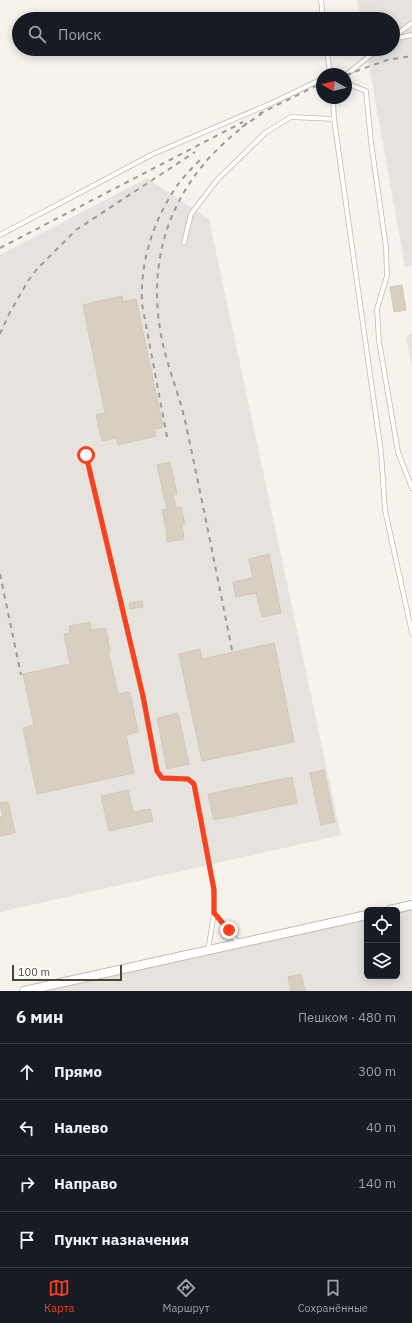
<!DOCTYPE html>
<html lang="ru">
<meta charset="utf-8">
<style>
:root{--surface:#171b24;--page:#242831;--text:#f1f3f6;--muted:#9ea1a6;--line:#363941;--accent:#fc3f1d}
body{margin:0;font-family:"IBM Plex Sans",sans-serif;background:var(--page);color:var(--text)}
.controls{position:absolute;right:12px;bottom:12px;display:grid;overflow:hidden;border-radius:6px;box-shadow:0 2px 10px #0003}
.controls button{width:36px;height:36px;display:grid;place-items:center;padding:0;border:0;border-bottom:1px solid var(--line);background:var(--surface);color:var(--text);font:20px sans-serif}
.compass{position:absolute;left:316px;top:68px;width:36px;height:36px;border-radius:50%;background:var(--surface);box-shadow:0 2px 10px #0003;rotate:278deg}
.scale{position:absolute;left:12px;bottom:10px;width:110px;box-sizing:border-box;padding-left:4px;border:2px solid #4b4439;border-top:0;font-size:11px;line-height:14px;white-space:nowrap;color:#4b4439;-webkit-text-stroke:3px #fff;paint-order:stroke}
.stop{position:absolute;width:12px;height:12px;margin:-9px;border:3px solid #fc3f1d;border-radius:50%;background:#fff}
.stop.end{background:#fc3f1d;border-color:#fff;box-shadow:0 1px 4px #0008}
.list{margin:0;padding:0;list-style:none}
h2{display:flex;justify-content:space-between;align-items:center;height:52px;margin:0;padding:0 16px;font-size:17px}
h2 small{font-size:13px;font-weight:400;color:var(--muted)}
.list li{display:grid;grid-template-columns:26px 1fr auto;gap:12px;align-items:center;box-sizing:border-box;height:56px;padding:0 16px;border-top:1px solid var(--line)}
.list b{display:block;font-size:15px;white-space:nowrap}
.list em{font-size:13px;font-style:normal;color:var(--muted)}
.icon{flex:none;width:22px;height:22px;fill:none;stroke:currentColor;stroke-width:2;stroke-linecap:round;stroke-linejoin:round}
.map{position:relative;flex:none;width:412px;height:991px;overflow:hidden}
.search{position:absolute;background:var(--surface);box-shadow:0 2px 10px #0003;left:12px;right:12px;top:12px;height:44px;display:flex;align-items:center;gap:10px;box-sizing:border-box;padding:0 14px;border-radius:22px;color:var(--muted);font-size:15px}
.sheet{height:276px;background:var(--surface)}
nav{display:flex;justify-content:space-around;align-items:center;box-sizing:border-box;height:56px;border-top:1px solid var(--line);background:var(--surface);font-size:11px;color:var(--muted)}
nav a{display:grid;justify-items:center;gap:2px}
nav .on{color:var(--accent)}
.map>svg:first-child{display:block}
.industrial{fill:#e6e2dd}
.building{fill:#d8cfc1;stroke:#d3c7b4}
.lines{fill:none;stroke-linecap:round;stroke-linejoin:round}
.lane-casing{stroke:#c2bbae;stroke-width:5.5}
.street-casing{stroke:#c2bbae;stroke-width:10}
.lane{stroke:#fff;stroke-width:4}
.street{stroke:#fff;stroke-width:8}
.rail{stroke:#9a9a9a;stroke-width:2;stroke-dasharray:5 5;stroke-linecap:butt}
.route{stroke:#fc3f1d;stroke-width:5}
</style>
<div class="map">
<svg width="412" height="991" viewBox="0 0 412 991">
<rect width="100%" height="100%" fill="#f6f3ec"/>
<path class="industrial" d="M357,0h55v266l-7,1 -39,-218h27v-30h-32z
M147,178l62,41 132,616 -341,77v-657z
M412,332v34l-6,-28z
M412,907v84h-368l323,-74v59h30v-66z"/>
<path class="building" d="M402,285l4,25 -12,2 -4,-25z
M122,296l1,6 13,-3 27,128 -9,2 2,7 -38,9 -2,-7 -14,3 -6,-26 9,-2 -22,-108z
M170,462l7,32 -4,1 3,13 5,-1 4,17 -3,1 2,14 -17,3 -1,-8 1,-1 -5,-23 5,-1 -10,-44z
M269,554l12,59 -19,4 -6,-24 -20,4 -3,-15 20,-4 -4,-19z
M142,601l1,6 -13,2 -1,-6z
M90,622l1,8 15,-2 4,23h-2l10,43 12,-2 8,40 -12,3 8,38 -97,21 -14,-66 11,-3 -11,-51 47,-10 -6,-30 6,-1 -1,-7z
M274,643l20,99 -92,19 -23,-107 21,-5 2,10z
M178,713l11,51 -22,5 -10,-51z
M324,770l11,52 -14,3 -11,-52z
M292,777l5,26 -83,17 -6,-26z
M128,790l5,22 17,-3 3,12 -44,10 -8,-35z
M8,802l7,31 -15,3v-19l3,-1 -3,-13z
M301,974l4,17h-14l-3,-14z"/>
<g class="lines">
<defs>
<path id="lane" d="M321,0l2,19
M393,37l19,-14
M393,39l19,-4
M327,49l3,25
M346,75l32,-26
M346,83l20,8 5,51 15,105 1,29 -10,33 2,32 19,111 14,36
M333,98l1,21 47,333 4,58 27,123
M0,235l153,-81 119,-51 50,-24
M184,243l7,-29 26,-34 48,-47 26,-16 43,2
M86,455l57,242 14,74 5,7 26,1 6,5 2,9 18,97v23l-6,38
M214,913l25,31"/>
<path id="street" d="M390,910l22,-5
M24,991l343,-76"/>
</defs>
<use href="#lane" class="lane-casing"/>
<use href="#street" class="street-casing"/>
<use href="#lane" class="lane"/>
<use href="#street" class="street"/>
<path class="rail" d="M346,75l41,-15 25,-4
M259,114l63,-31
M242,127l22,-15
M0,248l243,-126
M0,334l9,-20 19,-33 9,-12 39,-39 119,-78
M167,437l-25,-133c-2,-44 12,-86 37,-121 6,-8 14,-16 21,-23
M0,574l21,101
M232,650c-15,-75 -30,-150 -46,-225 -6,-29 -18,-56 -24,-85 -13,-63 -1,-124 41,-175 13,-16 29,-29 44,-42"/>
</g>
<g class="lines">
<path class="route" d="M86,455l57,241 14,75 5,7 26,1 6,5 20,106v23l15,17"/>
</g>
</svg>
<div class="controls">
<button><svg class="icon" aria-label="locate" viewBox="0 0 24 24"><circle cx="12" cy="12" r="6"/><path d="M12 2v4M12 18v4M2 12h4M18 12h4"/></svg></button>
<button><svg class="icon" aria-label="layers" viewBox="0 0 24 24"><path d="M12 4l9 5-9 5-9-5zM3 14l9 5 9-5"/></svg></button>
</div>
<svg class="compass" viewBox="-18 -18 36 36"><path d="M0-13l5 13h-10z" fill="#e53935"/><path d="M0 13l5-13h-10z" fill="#9ea1a6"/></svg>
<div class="scale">100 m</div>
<div class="stop" style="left:86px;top:455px"></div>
<div class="stop end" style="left:229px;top:930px"></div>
<div class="search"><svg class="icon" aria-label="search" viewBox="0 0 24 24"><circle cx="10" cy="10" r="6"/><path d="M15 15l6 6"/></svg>Поиск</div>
</div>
<section class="sheet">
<h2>6 мин<small>Пешком · 480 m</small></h2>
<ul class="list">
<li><svg class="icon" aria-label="ahead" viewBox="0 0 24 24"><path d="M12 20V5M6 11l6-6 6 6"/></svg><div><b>Прямо</b></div><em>300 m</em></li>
<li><svg class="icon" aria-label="left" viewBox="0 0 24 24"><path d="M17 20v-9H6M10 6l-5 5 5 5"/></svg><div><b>Налево</b></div><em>40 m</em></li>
<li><svg class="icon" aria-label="right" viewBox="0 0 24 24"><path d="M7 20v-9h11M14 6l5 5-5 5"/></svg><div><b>Направо</b></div><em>140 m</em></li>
<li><svg class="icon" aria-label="arrive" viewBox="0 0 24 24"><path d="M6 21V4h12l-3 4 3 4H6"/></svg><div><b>Пункт назначения</b></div></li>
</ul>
</section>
<nav>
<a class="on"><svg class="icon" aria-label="map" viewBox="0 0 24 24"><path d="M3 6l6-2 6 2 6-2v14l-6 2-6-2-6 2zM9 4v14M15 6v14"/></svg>Карта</a>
<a><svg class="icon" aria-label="directions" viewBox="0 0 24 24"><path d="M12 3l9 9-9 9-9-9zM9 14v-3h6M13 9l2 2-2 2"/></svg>Маршрут</a>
<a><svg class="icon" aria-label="saved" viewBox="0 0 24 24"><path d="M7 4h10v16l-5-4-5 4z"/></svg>Сохранённые</a>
</nav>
